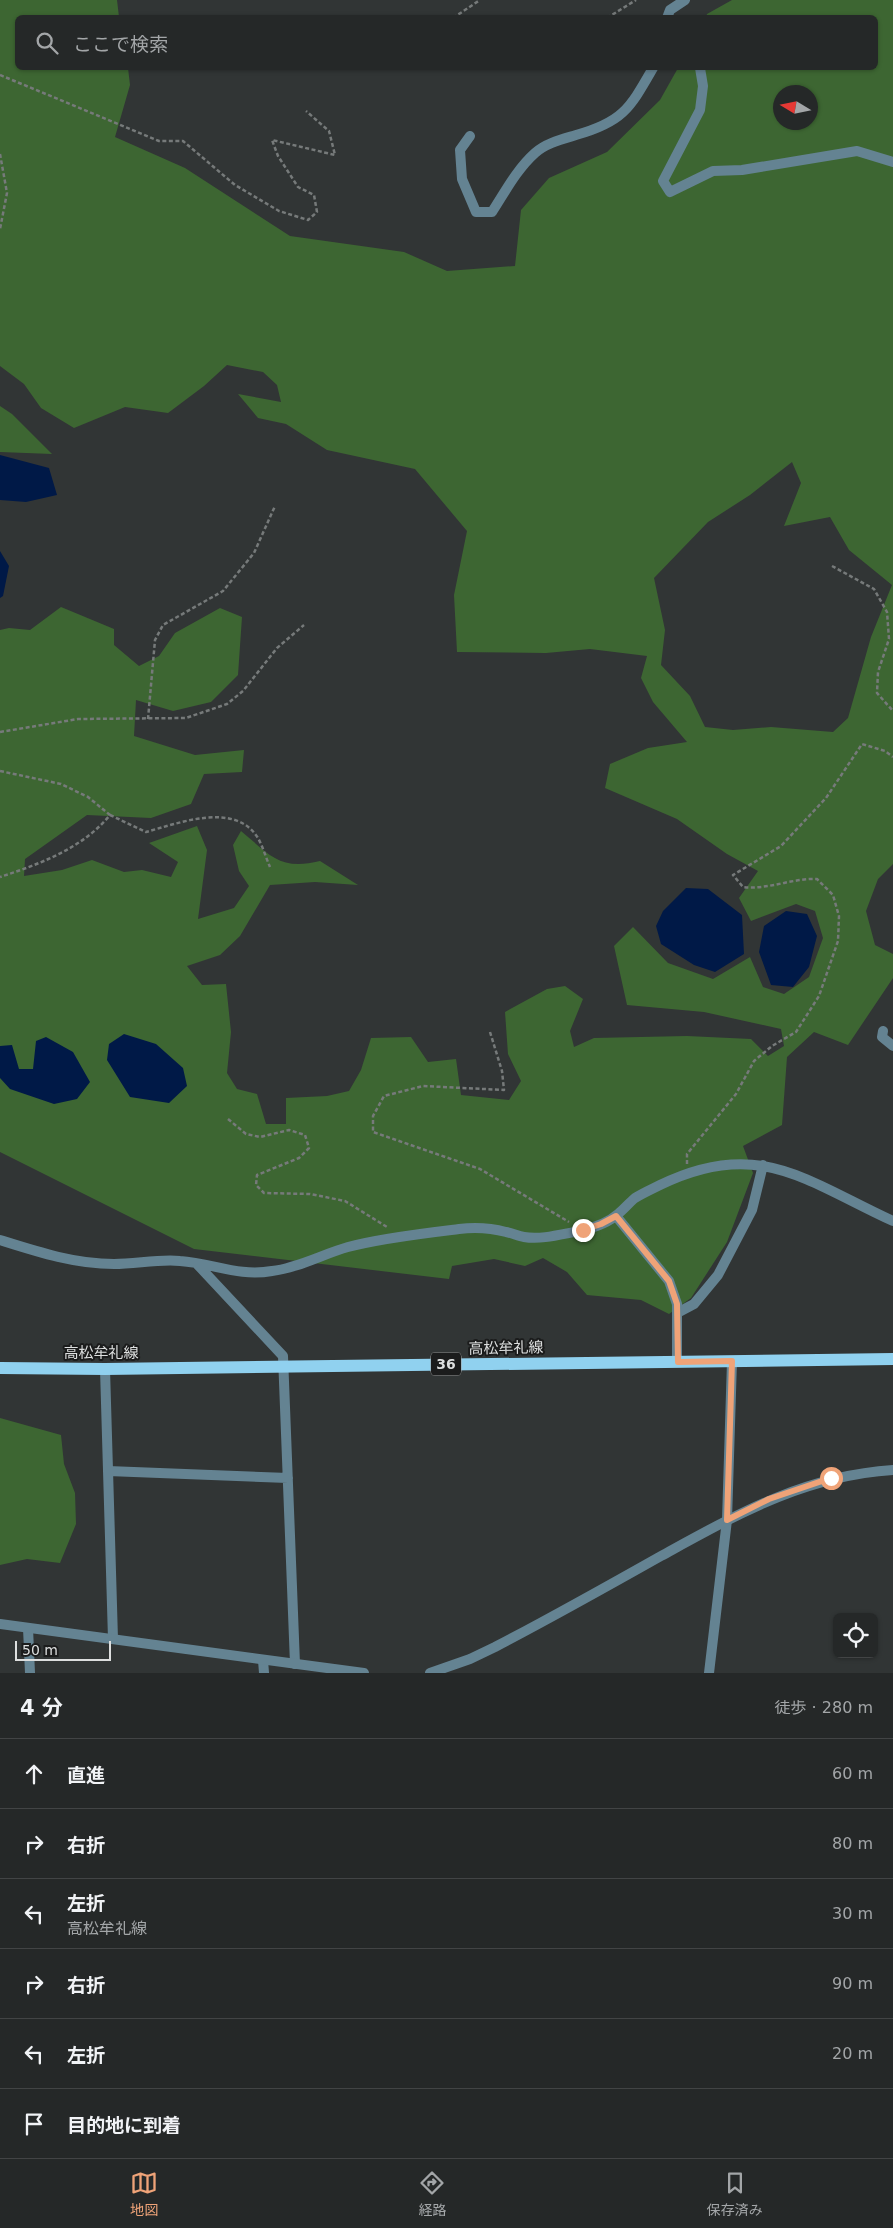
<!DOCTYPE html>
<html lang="ja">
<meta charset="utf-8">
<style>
:root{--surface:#252828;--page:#313434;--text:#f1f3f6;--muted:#a3a6a8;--line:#424445;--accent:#efa378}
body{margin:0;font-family:"DejaVu Sans","Noto Sans JP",sans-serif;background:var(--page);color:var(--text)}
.controls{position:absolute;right:15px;bottom:15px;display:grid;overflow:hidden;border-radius:8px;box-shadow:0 1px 4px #0004}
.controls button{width:45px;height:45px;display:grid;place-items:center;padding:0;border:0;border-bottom:1px solid var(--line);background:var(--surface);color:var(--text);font:25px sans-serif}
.compass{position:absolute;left:773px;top:85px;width:45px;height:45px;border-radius:50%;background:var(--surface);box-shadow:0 1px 4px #0004;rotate:280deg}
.scale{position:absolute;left:15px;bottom:12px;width:96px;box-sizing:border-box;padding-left:5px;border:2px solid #dddfdf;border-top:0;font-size:14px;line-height:18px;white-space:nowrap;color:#dddfdf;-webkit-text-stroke:4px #1b1c1c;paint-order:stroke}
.stop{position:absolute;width:15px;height:15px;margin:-11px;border:4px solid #efa378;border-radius:50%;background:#fff}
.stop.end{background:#efa378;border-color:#fff;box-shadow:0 1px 5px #0008}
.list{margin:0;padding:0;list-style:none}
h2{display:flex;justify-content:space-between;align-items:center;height:65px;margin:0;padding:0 20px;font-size:21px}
h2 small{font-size:16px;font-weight:400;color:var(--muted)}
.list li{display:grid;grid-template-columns:32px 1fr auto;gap:15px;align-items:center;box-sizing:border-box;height:70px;padding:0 20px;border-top:1px solid var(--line)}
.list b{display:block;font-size:19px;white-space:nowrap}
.list p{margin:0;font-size:16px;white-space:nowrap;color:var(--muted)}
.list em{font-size:16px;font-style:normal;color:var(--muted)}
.icon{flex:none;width:28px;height:28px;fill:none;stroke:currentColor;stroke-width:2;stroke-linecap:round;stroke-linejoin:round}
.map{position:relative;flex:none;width:893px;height:1673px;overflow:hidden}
.search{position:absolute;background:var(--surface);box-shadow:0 1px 4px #0004;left:15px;right:15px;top:15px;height:55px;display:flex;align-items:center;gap:12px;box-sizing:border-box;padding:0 18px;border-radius:8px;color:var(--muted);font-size:19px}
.sheet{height:485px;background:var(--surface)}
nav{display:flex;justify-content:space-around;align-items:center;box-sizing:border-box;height:70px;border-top:1px solid var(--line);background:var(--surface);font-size:14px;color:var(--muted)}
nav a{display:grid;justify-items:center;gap:2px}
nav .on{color:var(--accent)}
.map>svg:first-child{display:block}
.forest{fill:#3d6632;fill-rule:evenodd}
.water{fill:#001947}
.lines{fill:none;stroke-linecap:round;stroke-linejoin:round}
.path{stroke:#767a7a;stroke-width:2.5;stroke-dasharray:4 2.5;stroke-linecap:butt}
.minor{stroke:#648392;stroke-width:10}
.tertiary{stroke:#648392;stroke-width:10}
.primary{stroke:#90d1ef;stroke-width:12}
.route{stroke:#efa378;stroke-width:6}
.labels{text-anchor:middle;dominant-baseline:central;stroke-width:4;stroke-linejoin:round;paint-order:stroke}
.shield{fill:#1b1c1c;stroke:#a3a4a4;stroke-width:1}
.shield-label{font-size:14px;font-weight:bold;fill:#dddfdf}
.street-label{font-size:15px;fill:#dddfdf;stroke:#1b1c1c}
</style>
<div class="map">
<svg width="893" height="1673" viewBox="0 0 893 1673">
<rect width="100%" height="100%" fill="#313535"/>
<path class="forest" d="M0,0h117l2,17 -101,1v50h110l2,17 -15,52 70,31 105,68 114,16 43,19 68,-5 6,-56 28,-32 58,-26 53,-52 18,-32h198v-50l-170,-1 1,-3 25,-14h161v864l-15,15 -12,32 9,34 18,9v24l-45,67 -34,-13 -27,25 -5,68 -39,21 10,27 -26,69 -36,56 -22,16 -28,-14 -54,-5 -20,-23 -24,-14 -18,8 -31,-7 -42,7 -3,13 -255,-30 -194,-97v-522l9,-2 21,2 31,-23 53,22v16l25,21 20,-10 16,-23 45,-25 22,9 -4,58 -27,27 -38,9 -37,-11 -2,36 61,19 49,-5 -2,22 -38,2 -13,30 -40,14 -64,-3 -62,44 -1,17 38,-6 30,-10 32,12 18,-2 29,7 7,-15 -29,-19 48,-17 10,24 -9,69 36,-11 15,-22 -10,-15 -6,-26 8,-14c29,24 39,40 79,30l38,24 -43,-3 -45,3 -30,51 -20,19 -33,11 15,19 24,-1 5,48 -4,41 10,16 20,5 9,30h20v-26l41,-2 22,-5 12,-21 10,-32 40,-1 17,25 28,-3 5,36 48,5 12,-19 -13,-27 -3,-42 42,-23 18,-3 18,13 -13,32 4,16 20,-9 93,-2 64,3 17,17 16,-10 -3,-17 -77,-17 -77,-7 -13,-59 19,-19 35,36 45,16 37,-22 13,30 21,7 25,-17 14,-39 -8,-27 -19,-7 -45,17 -12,-23 19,-27 -31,-17 -50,-35 -72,-31 5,-24 38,-16 39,-6 -34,-40 -12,-24 6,-22 -57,-7 -44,4 -89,-1 -3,-57 13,-64 -52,-62 -88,-19 -41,-26 -28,-6 -20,-24 43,8 -4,-17 -14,-13 -36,-7 -23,21 -36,27 -43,-6 -51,21 -33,-20 -17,-24 -24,-18zM780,92h30v30h-30zM792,462l9,21 -17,43 46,-9 19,33 43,35 -21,52 -23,81 -15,14 -62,-5 -38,3 -28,-3 -15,-31 -29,-31 4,-35 -11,-52 54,-56 42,-27z
M0,406l12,8 40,40 -52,-2z
M0,1418l61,17 3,29 11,29 1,31 -16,39 -33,-4 -27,6z"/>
<path class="water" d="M0,455l49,13 8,27 -31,7 -26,-2z
M0,551l9,15 -6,30 -3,2z
M686,888l22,1 34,26 2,39 -29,18 -21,-7 -33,-21 -5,-18 7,-15z
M786,911l21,3 10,22 -8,31 -16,20 -22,-2 -12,-33 5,-26z
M124,1034l32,10 27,24 4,18 -18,17 -39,-6 -23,-37 2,-16z
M46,1037l27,15 17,30 -13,17 -23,5 -44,-15 -10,-11v-32l12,-1 7,24h14l3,-28z"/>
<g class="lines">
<path class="path" d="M453,18l27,-18
M607,18l29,-18
M0,75l159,66h24l52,44 44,26 29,9 9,-8 -3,-17 -16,-8 -20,-31 -6,-16 63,15 -6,-24 -23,-20
M0,154l7,39 -7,36
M832,566l42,23 13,23 2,27 -11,33 -1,21 16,18
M148,719l7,-79 8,-15 60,-34 31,-38 21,-47
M0,732l78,-13 108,-1 41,-14 16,-13 34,-43 27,-23
M0,771l61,13 27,13 22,18c-27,33 -70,49 -110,62
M110,815l36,17c33,-9 89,-31 112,6 5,9 8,20 12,29
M490,1032l12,39 2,19 -81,-4 -39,10 -11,20v16l107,37 89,53
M228,1119l18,15 14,3 29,-7 16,5 4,13 -10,10 -42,17 -1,10 8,8 46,1 35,7 42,26
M687,1164v-10l49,-60 18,-33 18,-15 24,-14 23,-36 19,-55 1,-25 -6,-21 -16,-16c-25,-1 -49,11 -74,8l-10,-12 48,-29 45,-48 36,-54 23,7 8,6"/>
<path class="minor" d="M667,18l3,-8 15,-10
M700,68l3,18 -3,24 -37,71 7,11 43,-21 29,-1 115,-19 36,11
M470,136l-10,14 2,29 14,33h16c13,-20 25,-43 43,-59 11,-10 28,-14 41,-18 47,-13 54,-27 77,-67
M883,1031l-1,6 11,9
M616,1216l53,65 8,23v58
M0,1240c38,12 75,24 114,24 22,0 44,-5 66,-3 33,2 58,16 92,10 26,-3 51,-17 76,-24 33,-9 78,-14 111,-18 16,-2 32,-1 47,3 6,1 12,4 18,5 18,3 38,-3 56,-6 13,-3 28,-8 38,-17 6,-5 11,-11 17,-16 8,-5 17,-9 25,-13 98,-48 146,-4 233,36
M197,1264l86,92 12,308
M677,1313l17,-9 24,-29 34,-65 11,-45
M105,1369l8,270
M108,1471l180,7
M28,1628l2,45
M263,1660l1,13
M709,1673l18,-153 5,-159"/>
<path class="tertiary" d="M0,1624l364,49
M430,1673l40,-14 25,-12c56,-29 111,-60 166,-91 77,-42 142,-80 232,-86"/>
<path class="primary" d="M0,1368l105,1 788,-10"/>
</g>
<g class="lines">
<path class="route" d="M583,1230l18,-6 15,-8 53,65 8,23 1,58 54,-1 -5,159 42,-21 62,-21"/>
</g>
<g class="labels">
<rect class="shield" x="431" y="1352.5" width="30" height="23" rx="4"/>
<g class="shield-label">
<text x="446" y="1364">36</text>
</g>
<g class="street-label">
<text transform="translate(506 1348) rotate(-1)">高松牟礼線</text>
<text x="101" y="1353">高松牟礼線</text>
</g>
</g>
</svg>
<div class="controls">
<button><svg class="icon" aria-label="locate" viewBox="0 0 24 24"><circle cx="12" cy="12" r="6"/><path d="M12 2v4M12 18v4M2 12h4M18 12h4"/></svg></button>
</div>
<svg class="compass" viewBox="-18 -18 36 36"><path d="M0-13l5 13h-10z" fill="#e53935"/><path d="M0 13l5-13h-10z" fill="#a3a6a8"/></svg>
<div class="scale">50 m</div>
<div class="stop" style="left:831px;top:1478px"></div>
<div class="stop end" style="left:583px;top:1230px"></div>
<div class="search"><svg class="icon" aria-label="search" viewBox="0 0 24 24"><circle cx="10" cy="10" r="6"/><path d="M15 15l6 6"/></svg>ここで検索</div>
</div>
<section class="sheet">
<h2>4 分<small>徒歩 · 280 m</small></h2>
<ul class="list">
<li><svg class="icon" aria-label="ahead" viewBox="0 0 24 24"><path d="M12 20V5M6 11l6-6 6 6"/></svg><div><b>直進</b></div><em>60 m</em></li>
<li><svg class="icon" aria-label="right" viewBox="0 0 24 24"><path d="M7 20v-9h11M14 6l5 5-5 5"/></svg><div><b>右折</b></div><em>80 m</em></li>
<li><svg class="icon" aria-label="left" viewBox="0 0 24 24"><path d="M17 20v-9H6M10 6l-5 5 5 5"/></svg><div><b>左折</b><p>高松牟礼線</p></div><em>30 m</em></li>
<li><svg class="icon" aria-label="right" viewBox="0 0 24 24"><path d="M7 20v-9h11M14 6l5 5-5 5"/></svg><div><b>右折</b></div><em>90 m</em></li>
<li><svg class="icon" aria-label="left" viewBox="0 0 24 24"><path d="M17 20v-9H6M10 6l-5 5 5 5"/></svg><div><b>左折</b></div><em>20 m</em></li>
<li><svg class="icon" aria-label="arrive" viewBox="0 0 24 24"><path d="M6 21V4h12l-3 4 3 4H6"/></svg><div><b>目的地に到着</b></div></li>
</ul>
</section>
<nav>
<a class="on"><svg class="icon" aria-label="map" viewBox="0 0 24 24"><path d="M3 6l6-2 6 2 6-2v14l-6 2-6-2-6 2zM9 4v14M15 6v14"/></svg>地図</a>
<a><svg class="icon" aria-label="directions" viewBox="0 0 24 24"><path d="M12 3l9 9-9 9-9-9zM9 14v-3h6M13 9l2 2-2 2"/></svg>経路</a>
<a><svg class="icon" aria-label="saved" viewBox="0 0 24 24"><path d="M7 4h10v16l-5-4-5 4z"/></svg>保存済み</a>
</nav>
